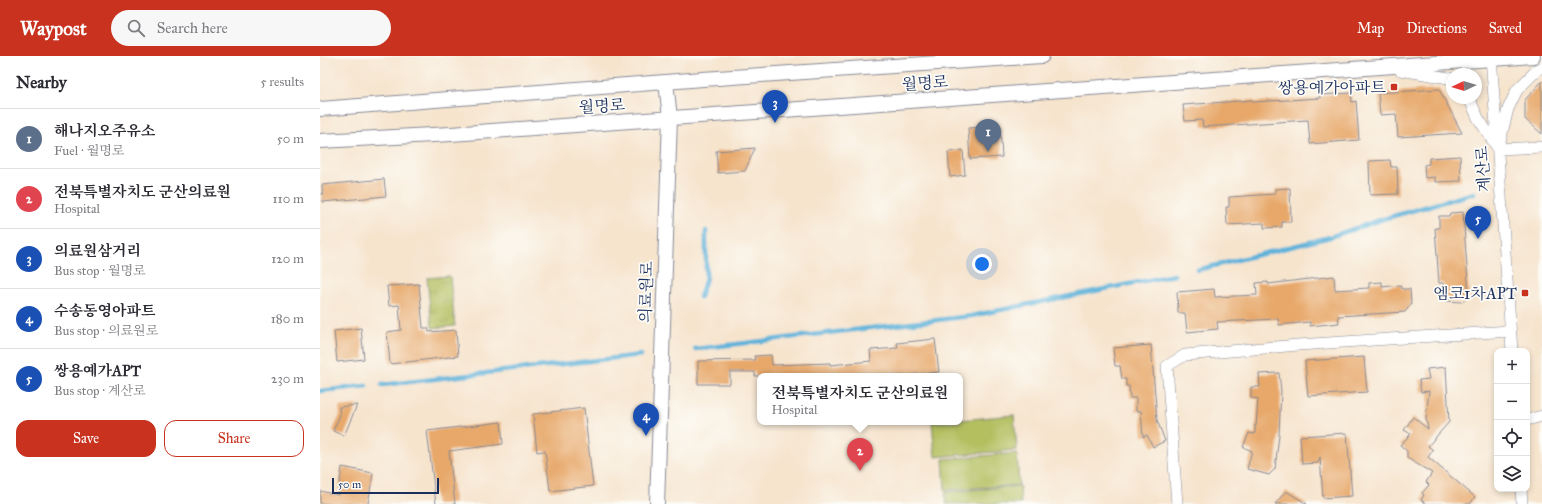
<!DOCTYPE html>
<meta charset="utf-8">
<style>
:root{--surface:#fff;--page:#f7f7f7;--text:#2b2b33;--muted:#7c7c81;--line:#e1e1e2;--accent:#c8321e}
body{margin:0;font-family:"IM FELL Great Primer","Noto Serif KR",serif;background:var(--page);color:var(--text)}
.controls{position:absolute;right:12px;bottom:12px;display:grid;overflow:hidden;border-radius:8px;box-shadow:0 2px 6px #0003}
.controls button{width:36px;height:36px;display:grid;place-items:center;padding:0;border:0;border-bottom:1px solid var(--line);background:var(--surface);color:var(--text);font:20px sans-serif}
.compass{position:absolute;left:1126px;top:12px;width:36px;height:36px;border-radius:50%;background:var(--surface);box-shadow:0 2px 6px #0003;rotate:266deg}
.scale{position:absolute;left:12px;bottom:10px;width:107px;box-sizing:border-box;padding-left:4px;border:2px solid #1b2f5e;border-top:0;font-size:11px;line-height:14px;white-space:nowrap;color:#1b2f5e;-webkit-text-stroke:3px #fdfcf7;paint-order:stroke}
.you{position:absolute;left:662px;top:208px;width:14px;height:14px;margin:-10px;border:3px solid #fff;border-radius:50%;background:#1a73e8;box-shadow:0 0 0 6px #1a73e833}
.badge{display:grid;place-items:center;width:26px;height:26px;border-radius:50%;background:var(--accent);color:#fff;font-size:13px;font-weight:700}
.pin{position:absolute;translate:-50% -33px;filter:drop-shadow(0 1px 2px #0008)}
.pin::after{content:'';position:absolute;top:21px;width:14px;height:12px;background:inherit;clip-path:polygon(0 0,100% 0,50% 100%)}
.popup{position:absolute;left:437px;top:317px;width:206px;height:52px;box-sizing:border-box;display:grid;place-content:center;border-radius:8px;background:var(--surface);filter:drop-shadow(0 1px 3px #0005);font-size:13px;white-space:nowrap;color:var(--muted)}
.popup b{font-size:15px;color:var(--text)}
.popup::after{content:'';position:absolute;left:50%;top:100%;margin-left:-8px;border:8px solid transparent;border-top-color:var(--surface)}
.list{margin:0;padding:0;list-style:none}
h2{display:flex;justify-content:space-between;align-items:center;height:52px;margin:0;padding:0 16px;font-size:17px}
h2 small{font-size:13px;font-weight:400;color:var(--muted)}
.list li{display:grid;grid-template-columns:26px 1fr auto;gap:12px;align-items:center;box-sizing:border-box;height:60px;padding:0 16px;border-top:1px solid var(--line)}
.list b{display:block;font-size:15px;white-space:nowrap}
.list p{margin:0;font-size:13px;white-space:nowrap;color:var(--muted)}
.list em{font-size:13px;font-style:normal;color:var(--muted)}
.actions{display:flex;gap:8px;padding:12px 16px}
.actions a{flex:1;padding:9px 0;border:1px solid var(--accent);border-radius:12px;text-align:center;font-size:14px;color:var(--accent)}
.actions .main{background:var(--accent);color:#fff}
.icon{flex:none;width:22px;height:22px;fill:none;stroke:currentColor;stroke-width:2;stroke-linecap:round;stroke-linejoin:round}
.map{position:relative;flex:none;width:1222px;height:448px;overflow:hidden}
header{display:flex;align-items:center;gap:24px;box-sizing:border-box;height:56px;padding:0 20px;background:var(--accent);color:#fff}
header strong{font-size:19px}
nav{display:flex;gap:22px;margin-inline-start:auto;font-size:14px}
.search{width:280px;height:36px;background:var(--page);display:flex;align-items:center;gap:10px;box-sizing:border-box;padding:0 14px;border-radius:22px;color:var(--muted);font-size:15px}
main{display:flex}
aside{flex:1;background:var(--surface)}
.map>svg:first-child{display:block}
.grass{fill:url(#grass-tufts);stroke:#687760}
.pitch{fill:#b4bf61;stroke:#687760}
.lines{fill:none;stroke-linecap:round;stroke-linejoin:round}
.stream{stroke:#5eb2da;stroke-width:4.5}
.building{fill:#e7a86b}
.minor-casing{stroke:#888a96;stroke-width:12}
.tertiary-casing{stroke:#888a96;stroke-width:16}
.minor{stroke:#fff;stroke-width:11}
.tertiary{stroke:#fff;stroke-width:14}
.poi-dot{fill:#c8321e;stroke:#fdfcf7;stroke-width:1.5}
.labels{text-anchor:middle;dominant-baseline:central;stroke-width:3.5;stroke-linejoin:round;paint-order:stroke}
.street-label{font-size:16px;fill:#1b2f5e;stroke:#fdfcf7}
.poi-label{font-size:16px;fill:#1b2f5e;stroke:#fdfcf7;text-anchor:end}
</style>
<header>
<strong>Waypost</strong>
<div class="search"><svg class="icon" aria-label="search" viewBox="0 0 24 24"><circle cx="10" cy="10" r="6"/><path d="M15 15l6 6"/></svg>Search here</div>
<nav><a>Map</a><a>Directions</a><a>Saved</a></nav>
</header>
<main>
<aside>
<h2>Nearby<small>5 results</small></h2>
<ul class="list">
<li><span class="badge" style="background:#5c6f8a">1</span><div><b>해나지오주유소</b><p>Fuel · 월명로</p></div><em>50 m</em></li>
<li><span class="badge" style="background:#e0444e">2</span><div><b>전북특별자치도 군산의료원</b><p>Hospital</p></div><em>110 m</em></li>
<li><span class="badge" style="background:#1a4fb4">3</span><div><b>의료원삼거리</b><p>Bus stop · 월명로</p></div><em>120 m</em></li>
<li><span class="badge" style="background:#1a4fb4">4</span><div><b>수송동영아파트</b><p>Bus stop · 의료원로</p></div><em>180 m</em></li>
<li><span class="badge" style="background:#1a4fb4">5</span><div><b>쌍용예가APT</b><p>Bus stop · 계산로</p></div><em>230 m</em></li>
</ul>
<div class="actions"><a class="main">Save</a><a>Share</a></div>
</aside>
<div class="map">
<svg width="1222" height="448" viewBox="0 0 1222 448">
<defs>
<pattern id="grass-tufts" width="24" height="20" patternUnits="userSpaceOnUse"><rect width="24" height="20" fill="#b4bf61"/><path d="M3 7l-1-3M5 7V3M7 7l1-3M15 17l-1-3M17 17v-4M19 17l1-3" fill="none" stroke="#9aa457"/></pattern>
</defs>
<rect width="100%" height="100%" fill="#fdfcf7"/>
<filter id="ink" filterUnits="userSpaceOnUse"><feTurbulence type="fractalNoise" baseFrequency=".025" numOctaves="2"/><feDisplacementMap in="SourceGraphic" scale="8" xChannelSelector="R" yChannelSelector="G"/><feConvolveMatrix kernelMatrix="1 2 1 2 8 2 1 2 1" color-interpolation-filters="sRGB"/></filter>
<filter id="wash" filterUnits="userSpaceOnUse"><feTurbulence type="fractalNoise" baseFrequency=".012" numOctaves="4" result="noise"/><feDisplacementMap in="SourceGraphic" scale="16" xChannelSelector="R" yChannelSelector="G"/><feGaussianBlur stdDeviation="0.9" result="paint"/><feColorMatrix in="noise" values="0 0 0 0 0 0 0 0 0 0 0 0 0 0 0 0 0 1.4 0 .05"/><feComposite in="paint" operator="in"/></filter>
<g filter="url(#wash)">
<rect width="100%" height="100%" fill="#f6e4cd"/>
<path class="grass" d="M130,220l5,50 -23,2 -5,-50z"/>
<path class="pitch" d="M694,359l3,35 -82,7 -3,-35h28v-2z
M697,397l2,32 -74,5 -2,-31z
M700,430l1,18h-75l-1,-12z"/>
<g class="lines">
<path class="stream" d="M877,214l133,-33 53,-18 91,-26
M380,241l6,-19v-47
M375,293l276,-33 203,-41
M62,329l259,-30
M0,335l46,-5"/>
</g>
<g id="blocks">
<path class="building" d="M1222,25v53l-17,-15v-19z
M1119,33l23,44 -64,4 -2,-23 -16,1 -2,-22z
M1031,37l1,9 4,-1 3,39 -49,4 -2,-24 -105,7 -1,-7 -17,1 -2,-16 70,-5 1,2 66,-4v-3z
M680,70l2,31 -32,2 -2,-31z
M435,92l-10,23 -27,2 -2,-22z
M643,94l2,25 -15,2 -2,-25z
M1140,100l1,25 -26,1v-5l-10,1 -1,-13 5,-1v-6z
M1070,104l1,7h6l1,27 -28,1 -1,-34z
M64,123l2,17 -63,6 -1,-17z
M970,132l1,34h-9v5l-18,1v-5l-37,2 -1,-18h3v-10l46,-3v-5z
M1143,156l6,84 -7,6 -17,-1 -2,-18h-4l-4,-55h4v-12h10l1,-3z
M1014,220l1,14 34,-2v-5l13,-1v5l18,-2 2,4h8l1,15 -6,8 -67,4 1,7 -29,3v-4l-31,3 -1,-6 -61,3 1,7 -31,3 -2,-19h-7l-1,-21 37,-3 1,8 42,-2 -1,-12 12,-1v2z
M99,228l4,44h5l1,4 27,-2 2,26 -68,8 -3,-32 14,-2 -2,-25 -10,1 -2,-20z
M41,272l3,31 -27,3 -3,-31z
M615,283l4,33 -39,4h-145v-4h-25v12h-32v-23l57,-1 -1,-4 17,-1 1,10 58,-2v2l41,-4 -1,-11 28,-2 -1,-5z
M831,289l6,75 8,21 -12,6 -6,-12 -4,2 -2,-26h-5v-13h-6l-1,-12h-3v-7h-4l-2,-13h-5l-2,-18z
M1044,301l3,35 -59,4 -3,-35z
M1126,311l3,55 -21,24 5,4 -5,7 47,40 -5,7h-43l-6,-4 3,-5 -2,-2 7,-8 -3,-3 6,-9 -25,-15v-7l-7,-6 11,-11 -7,-4 9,-13 15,12 -2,-10 3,-28 -8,1 -2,-12 10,-1 -2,-10z
M959,317l2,18 -2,44 -4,34 -6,6 -22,-6 5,-18 -9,-4 6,-14 6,1v-9l1,1 2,-27 -7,-1v-11h9l-1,-13z
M37,349l-13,31 -11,-5 7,-16 -1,-8z
M264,352l9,78 -43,5 -5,-40 -8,1 -4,-38z
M181,366l2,22 -54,7 6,53h-19l-9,-73z
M1027,377l5,63 -29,2 -3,-41 -2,6 -16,1 -2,-28z
M22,411l31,6 -5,31h-41l-7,-1v-12l18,4z
M966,435l21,13h-32z"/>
</g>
</g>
<g filter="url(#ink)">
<use href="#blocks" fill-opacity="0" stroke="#888a96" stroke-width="1"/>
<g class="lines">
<defs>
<path id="minor" d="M1171,0l21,295
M1080,14l49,8 3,2
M1149,42l9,20 19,29
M1180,85l8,-32 9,-19 21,-21 4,-1
M1178,93l44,-2
M1207,364l15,-4
M1201,433l1,15
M857,448l-10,-138 18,-11 113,-10 212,-14"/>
<path id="tertiary" d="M0,53l383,-30 339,-23
M0,85l131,-7 1082,-78
M337,448l13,-386 -4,-36"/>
</defs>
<use href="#minor" class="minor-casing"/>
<use href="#tertiary" class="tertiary-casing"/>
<use href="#minor" class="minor"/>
<use href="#tertiary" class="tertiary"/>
</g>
</g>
<g class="poi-dot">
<rect x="1070" y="27" width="8" height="8" rx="2"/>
<rect x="1201" y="233" width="8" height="8" rx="2"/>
</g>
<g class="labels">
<g class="street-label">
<text transform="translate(605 27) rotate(-4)">월명로</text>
<text transform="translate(282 50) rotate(-4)">월명로</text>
<text transform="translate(1163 113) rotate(-94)">계산로</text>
<text transform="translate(326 236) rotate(-88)">의료원로</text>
</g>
<g class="poi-label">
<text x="1066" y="31">쌍용예가아파트</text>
<text x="1197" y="237">엠코1차APT</text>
</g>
</g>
</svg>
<div class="controls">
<button>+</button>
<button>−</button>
<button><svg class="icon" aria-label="locate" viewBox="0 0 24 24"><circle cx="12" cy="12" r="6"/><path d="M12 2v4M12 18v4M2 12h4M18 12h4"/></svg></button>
<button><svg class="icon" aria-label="layers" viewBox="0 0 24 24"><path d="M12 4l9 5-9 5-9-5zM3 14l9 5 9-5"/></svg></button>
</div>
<svg class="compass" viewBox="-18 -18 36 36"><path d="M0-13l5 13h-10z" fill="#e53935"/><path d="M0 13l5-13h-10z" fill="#7c7c81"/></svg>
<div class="scale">50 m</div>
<div class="you"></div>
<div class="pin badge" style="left:668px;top:96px;background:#5c6f8a">1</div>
<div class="pin badge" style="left:540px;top:415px;background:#e0444e">2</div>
<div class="popup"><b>전북특별자치도 군산의료원</b>Hospital</div>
<div class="pin badge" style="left:455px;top:67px;background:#1a4fb4">3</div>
<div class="pin badge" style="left:326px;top:380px;background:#1a4fb4">4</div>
<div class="pin badge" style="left:1158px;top:183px;background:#1a4fb4">5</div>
</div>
</main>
